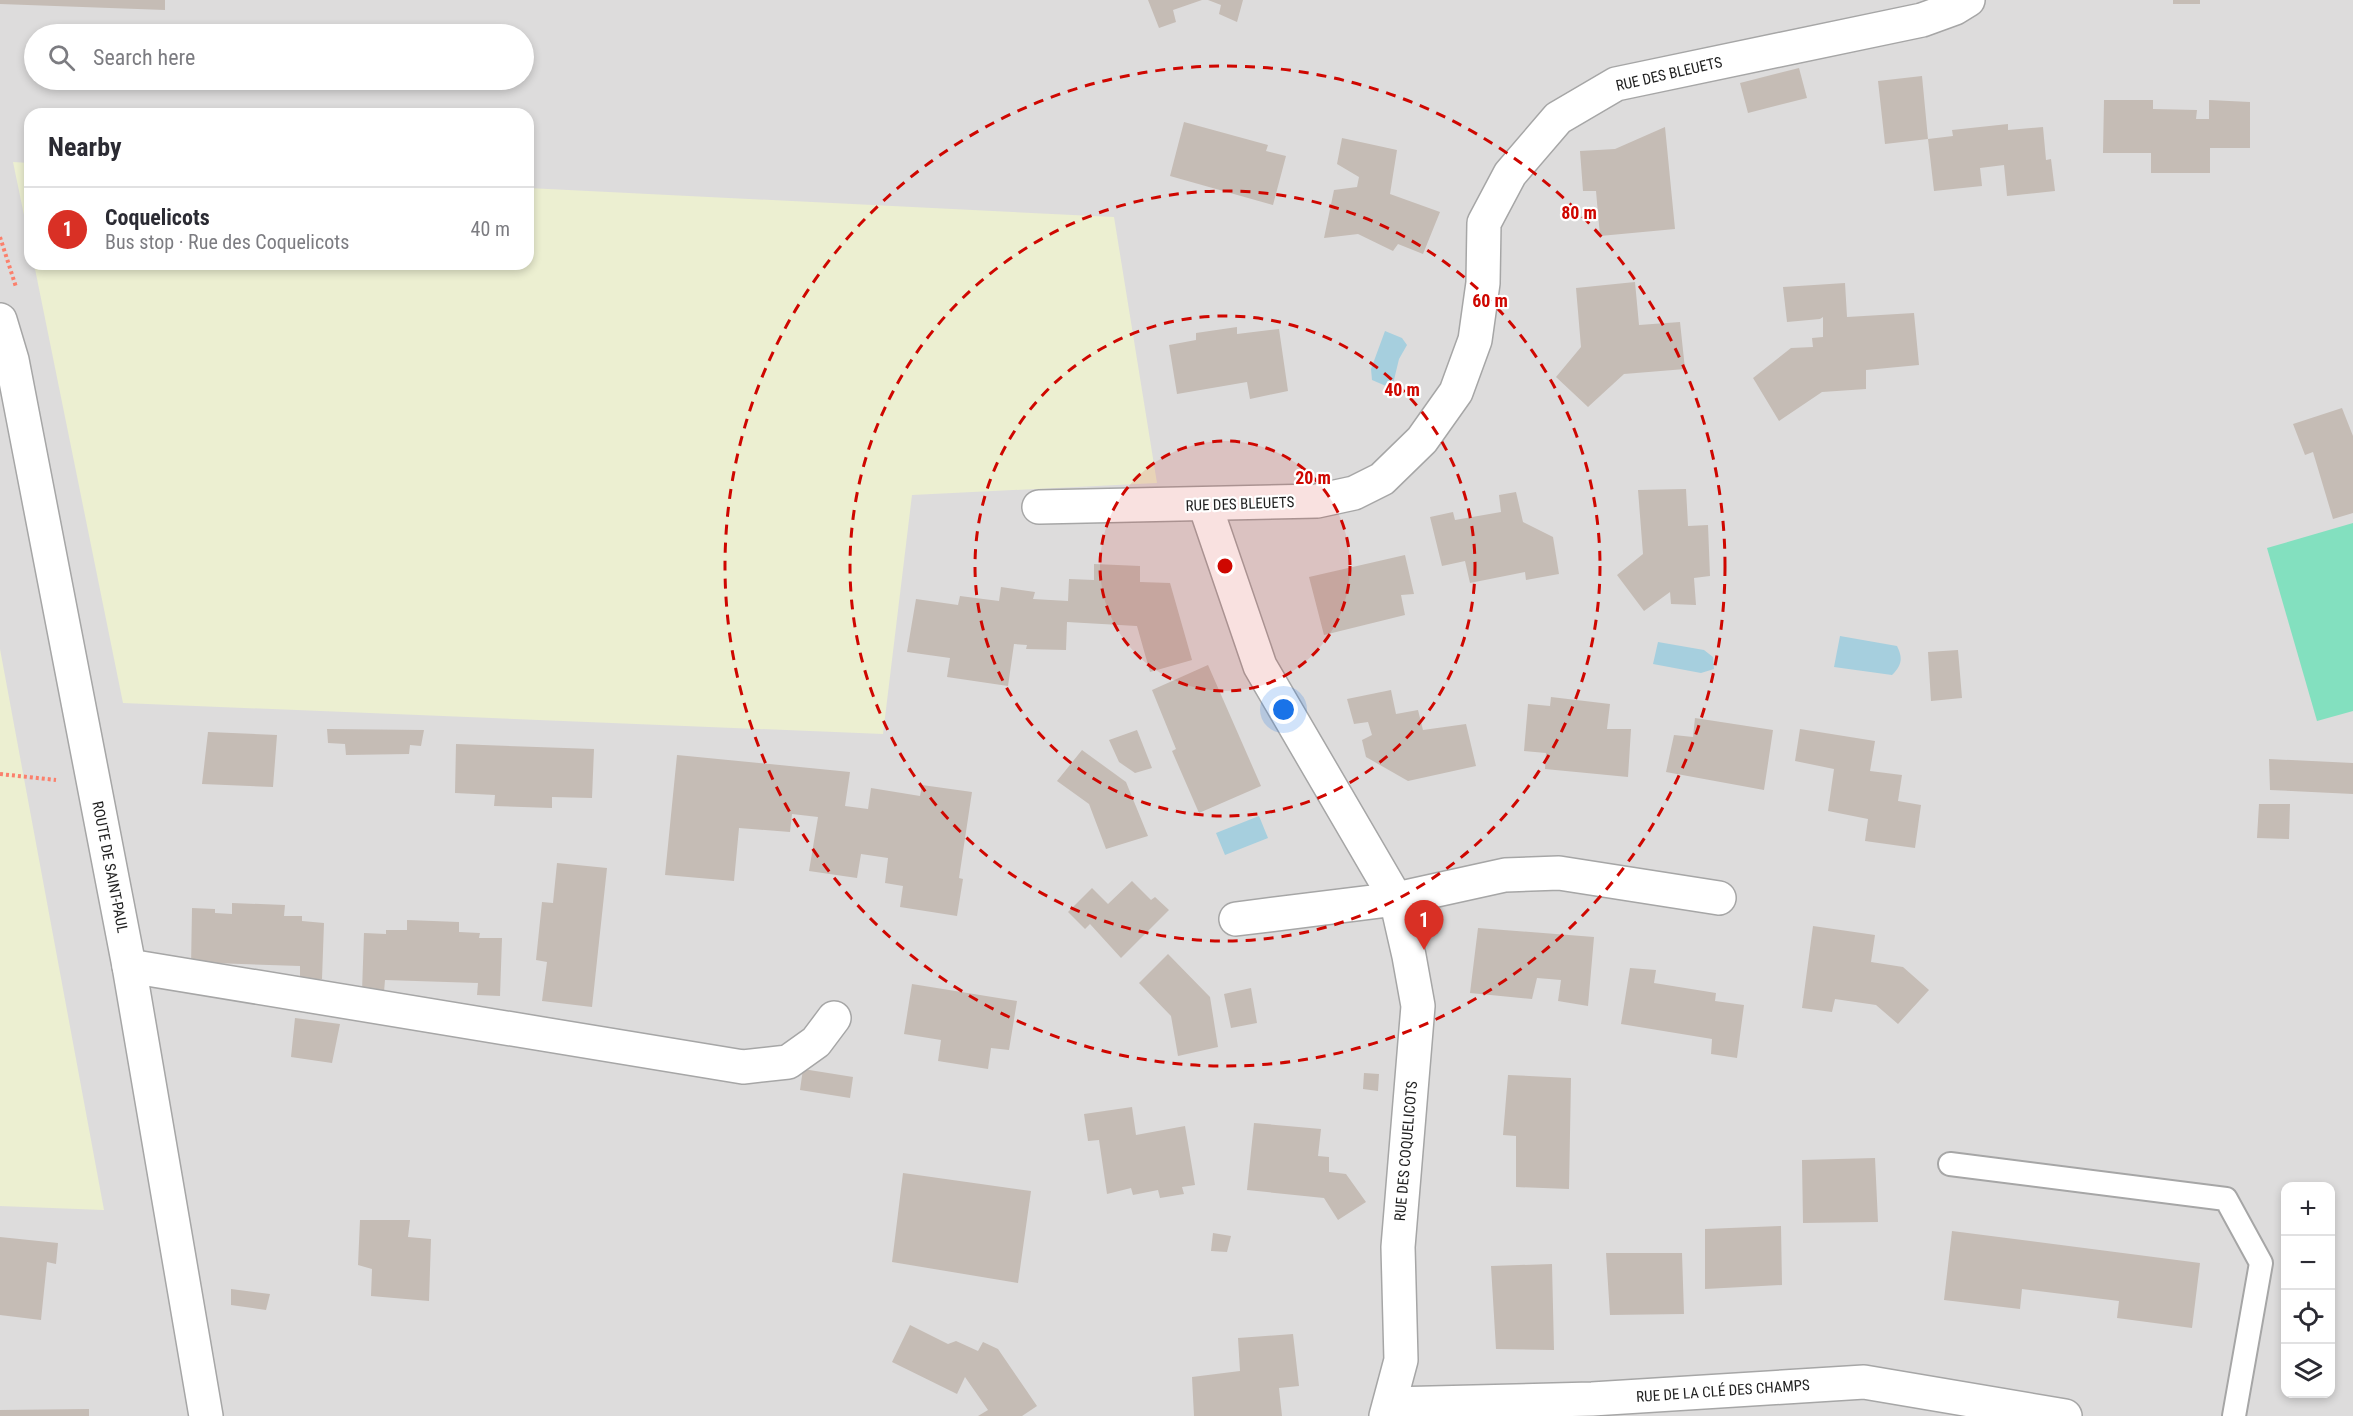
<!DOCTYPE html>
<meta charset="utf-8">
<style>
:root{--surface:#fff;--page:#f7f7f7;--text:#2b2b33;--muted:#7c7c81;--line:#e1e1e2;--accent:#d93025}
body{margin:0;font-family:"Roboto Condensed",sans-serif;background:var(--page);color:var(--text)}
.controls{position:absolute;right:18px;bottom:18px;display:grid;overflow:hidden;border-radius:12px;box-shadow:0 3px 9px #0003}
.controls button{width:54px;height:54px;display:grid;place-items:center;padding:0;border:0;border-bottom:2px solid var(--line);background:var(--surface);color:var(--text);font:30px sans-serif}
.you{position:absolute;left:1284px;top:710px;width:21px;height:21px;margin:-15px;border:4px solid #fff;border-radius:50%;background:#1a73e8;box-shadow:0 0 0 9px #1a73e833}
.badge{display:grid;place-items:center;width:39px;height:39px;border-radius:50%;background:var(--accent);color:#fff;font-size:20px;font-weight:700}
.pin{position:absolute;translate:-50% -50px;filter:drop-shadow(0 2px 3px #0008)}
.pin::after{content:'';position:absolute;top:32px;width:21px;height:18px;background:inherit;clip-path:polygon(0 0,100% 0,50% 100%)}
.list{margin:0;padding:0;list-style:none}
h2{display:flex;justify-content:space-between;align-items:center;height:78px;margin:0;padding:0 24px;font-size:26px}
h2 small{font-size:20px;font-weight:400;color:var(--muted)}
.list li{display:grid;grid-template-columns:39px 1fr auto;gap:18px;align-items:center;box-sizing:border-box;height:84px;padding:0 24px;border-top:2px solid var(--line)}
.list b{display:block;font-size:22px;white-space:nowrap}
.list p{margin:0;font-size:20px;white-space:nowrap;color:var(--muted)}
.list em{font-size:20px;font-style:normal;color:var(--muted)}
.icon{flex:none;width:33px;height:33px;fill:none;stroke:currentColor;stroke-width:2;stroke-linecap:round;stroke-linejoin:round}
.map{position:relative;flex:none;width:2353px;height:1416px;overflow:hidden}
.search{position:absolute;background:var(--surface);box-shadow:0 3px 9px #0003;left:24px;top:24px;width:510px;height:66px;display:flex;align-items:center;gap:15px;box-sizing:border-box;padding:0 21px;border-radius:33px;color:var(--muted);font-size:22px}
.panel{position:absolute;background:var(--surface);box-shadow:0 3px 9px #0003;left:24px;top:108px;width:510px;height:162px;border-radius:18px}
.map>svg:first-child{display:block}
.residential{fill:#dddcdc;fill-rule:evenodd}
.farmland{fill:#ecefd1}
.pitch{fill:#83e0bf}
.water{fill:#a6cfde}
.building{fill:#c5bcb5}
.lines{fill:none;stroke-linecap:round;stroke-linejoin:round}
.service-casing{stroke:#a6a6a6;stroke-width:26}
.minor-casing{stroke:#a6a6a6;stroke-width:36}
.tertiary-casing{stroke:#a6a6a6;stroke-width:36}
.path{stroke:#fb806c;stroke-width:4;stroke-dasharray:3 3;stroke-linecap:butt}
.service{stroke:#fff;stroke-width:22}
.minor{stroke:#fff;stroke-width:33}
.tertiary{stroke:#fff;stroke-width:33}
.ring{fill:none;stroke:#cf0700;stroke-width:3;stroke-dasharray:10 8}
.labels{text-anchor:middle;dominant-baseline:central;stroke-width:4.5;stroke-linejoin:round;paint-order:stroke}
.street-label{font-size:15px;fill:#1f1f1f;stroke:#fff}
.centre{fill:#cf0700;stroke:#fff;stroke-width:3}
.ring-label{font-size:18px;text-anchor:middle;font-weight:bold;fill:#cf0700;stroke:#fff;stroke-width:4.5;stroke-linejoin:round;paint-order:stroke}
</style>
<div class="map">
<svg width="2353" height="1416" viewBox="0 0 2353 1416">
<rect width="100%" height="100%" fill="#f0ede6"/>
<path class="residential" d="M0,0h2353v1416h-2353zM34,34h490v46h-490zM30,114h498v150h-498zM2286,1186h44v208h-44z"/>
<path class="farmland" d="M13,162l17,1v81z
M528,188l586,29 43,266 -245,12 -29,239 -760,-31 -89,-439h494z
M0,649l104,561 -104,-4z"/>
<path class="pitch" d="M2353,523v188l-36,10 -50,-173z"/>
<path class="water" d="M1385,331l17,7 5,7 -8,14 -6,25 -7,2 -14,-6 -1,-11z
M1840,636l57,10c6,12 5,19 -5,29l-58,-8z
M1658,642l46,8 9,7 1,12 -13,4 -48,-9z
M1259,816l9,22 -43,17 -9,-22z"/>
<path class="building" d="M0,0h165v10l-165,-6z
M1148,0h54l-29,10 3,12 -17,6z
M1208,0h35l-6,22 -18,-8 2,-9z
M2173,0h27v4h-27z
M1799,68l8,30 -59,15 -8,-30z
M1922,76l6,63 25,-3 -1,-6 56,-6v6l35,-3 3,33 5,-1 4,32 -48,5 -3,-31 -24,3 2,18 -48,5 -6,-52 -43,5 -7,-63z
M2104,100h49v9l44,1 -1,9h13v-19l41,2v46h-40v25h-59v-20h-48z
M1184,122l84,23 -2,6 20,5 -13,49 -103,-29z
M1665,127l10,102 -75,7 -4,-45h-13l-3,-40 35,-2z
M1342,138l55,12 -7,44 50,18 -17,42 -25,-10 -5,7 -35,-17 -34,4 10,-48 23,-3 2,-10 -22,-13z
M1635,282l4,43 41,-3 5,47 -61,5 -36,33 -32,-30 25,-30 -5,-59z
M1845,283l2,34 67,-4 5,52 -53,5v19l-44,3 -43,29 -26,-43 38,-30 22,-1 -1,-9 11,-1v-20l-3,2 -33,3 -4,-35z
M1237,327v7l42,-5 9,62 -38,8 -3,-17 -70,12 -8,-49 27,-5v-7z
M2342,408l11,28v77l-20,6 -20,-67 -8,3 -12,-31z
M1686,489l2,37 20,-1 2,51 -16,2 2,27 -25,-1 -1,-12 -26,19 -27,-36 26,-21 -5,-64z
M1516,492l7,30 30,15 6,37 -33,6 -1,-8 -55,11 -5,-22 -23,5 -12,-49 23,-5 2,8 46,-8 -2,-17z
M1405,555l9,39 -13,1 4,20 -81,20 -15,-58z
M1094,564l46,2v16l30,1 22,77 -42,12 -13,-46 -70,-4 -1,28 -40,-1 1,-4 -13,-1 -6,42 -61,-9 3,-19 -43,-6 9,-53 42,6 2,-9 39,5 2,-14 34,5 -2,7 35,2 1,-22 25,1z
M1958,650l4,48 -31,3 -3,-49z
M1208,665l53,121 -62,27 -27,-62 4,-2 -24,-59z
M1391,690l5,24 22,-4 5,20 43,-6 10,42 -68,15 -42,-24 -4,-17 10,-5 -4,-13 -14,2 -7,-25z
M1551,697l59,7 -3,25h24l-3,48 -83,-8 1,-16 -22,-2 4,-47 22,2z
M1695,718l78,12 -9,60 -98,-18 8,-37 19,2z
M327,729l97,1 -3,16 -11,-1 -1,9 -63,1 -1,-11 -17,-1z
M1800,729l75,12 -5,30 32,4 -4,26 23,4 -6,43 -50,-7 3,-22 -40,-8 6,-42 -39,-8z
M1137,730l15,38 -17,5 -16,-11 -10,-22z
M208,732l69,3 -4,52 -71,-3z
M456,744l138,5 -2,49 -40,-1v11l-58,-2 1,-11 -40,-2z
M1082,750l44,32 22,54 -42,13 -17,-45 -32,-23z
M677,755l173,17 -5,34 23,3 3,-21 49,8 2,-11 50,7 -13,86 4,1 -6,37 -57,-9 3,-21 -18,-3 3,-25 -27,-4 -4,24 -48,-7 9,-54 -26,-3 -2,18 -51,-4 -5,53 -69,-6z
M2269,759l84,4v31l-83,-4z
M2259,804h31l-1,35 -32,-1z
M557,863l50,5 -15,139 -50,-6 5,-39 -11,-2 6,-58 11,1z
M1132,881l19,19 4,-3 14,13 -48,48 -31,-34 -5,5 -17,-17 24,-24 16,16z
M232,903l53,2 -1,11h18v5l22,2 -2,56h-22v-13l-87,-3 -22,5 1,-60 23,1v4l17,1z
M407,920l52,2v10l21,1 -1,5h23l-2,58 -23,-1 1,-12 -93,-3 -1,12h-22l2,-59 22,1v-4h21z
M1813,926l62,9 -4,27 32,5 26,23 -31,34 -22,-19 -41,-6 -3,13 -30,-4z
M1478,928l116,9 -6,69 -30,-5 3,-21 -24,-2 -5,21 -62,-6z
M1168,954l42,43 8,50 -40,9 -7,-40 -32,-33z
M1630,968l26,2 -2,13 62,10 -1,8 29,4 -7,53 -26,-4 1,-15 -91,-15z
M912,984l105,17 -8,49 -18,-2 -3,21 -50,-8 3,-21 -37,-6z
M1251,988l6,35 -26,5 -7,-34z
M295,1018l45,6 -8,39 -41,-6z
M803,1069l50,8 -3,21 -50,-8z
M1364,1073l15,1 -1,17 -15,-2z
M1508,1075l63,3 -2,111 -53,-2v-51l-13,-1z
M1132,1107l4,28 49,-9 10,59 -13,2 2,7 -24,4 -2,-8 -25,5 -2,-7 -24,6 -8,-54 -11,1 -4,-27z
M1254,1123l67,6 -3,27 11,1v15l17,2 20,28 -28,18 -14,-22 -77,-8z
M1875,1158l3,64 -75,1 -1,-63z
M903,1173l128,18 -13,92 -126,-21z
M360,1220h50l-2,17 23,2 -2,62 -58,-5 1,-27 -14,-4z
M1781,1226l1,59 -77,4v-60z
M1952,1231l248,32 -8,65 -75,-10 2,-17 -97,-12 -2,20 -76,-9z
M1213,1233l18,3 -4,16 -16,-1z
M0,1237l58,6 -2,21 -9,-2 -6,58 -41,-5z
M1606,1253h76l2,61 -74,1z
M1552,1264l2,86 -58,-1 -5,-83z
M231,1289l39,5 -4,16 -35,-5z
M910,1325l38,19 8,-3 22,10 5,-9 15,7 39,57 -15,10h-44l10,-6 -23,-33 -8,17 -65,-32z
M1293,1334l6,52 -20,2 3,28h-88l-2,-39 48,-6 -2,-33z
M89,1409v7h-89v-6z"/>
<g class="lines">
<defs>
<path id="service" d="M1950,1164l276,35 35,64 -27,153"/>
<path id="minor" d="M1205,505l55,161 136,233 13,57 9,50 -20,241 3,113 -15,56
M1039,507l278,-6 37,-8 28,-14 40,-39 34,-48 19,-52 8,-57 1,-60 26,-49 48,-56 58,-34 306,-64 33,-12 13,-8
M1236,919l160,-20 109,-24 54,-2 160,25
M129,966l614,101 45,-5 28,-20 18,-24
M1390,1404l202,-5 272,-17 201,34"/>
<path id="tertiary" d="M0,320l12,40 117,606 77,450"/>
</defs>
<use href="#service" class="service-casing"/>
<use href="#minor" class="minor-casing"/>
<use href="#tertiary" class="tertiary-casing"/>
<path class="path" d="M0,237l16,50
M0,774l56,6"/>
<use href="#service" class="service"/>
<use href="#minor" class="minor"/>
<use href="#tertiary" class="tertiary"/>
</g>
<circle cx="1225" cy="566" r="125" fill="#cf0700" fill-opacity=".12"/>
<g class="ring">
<circle cx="1225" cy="566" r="125"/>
<circle cx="1225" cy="566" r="250"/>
<circle cx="1225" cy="566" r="375"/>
<circle cx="1225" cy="566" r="500"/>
</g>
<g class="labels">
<g class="street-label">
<text transform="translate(1669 74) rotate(-13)">RUE DES BLEUETS</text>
<text transform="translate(1240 504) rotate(-2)">RUE DES BLEUETS</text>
<text transform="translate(110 867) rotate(79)">ROUTE DE SAINT-PAUL</text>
<text transform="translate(1406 1151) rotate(-85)">RUE DES COQUELICOTS</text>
<text transform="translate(1723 1391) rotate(-4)">RUE DE LA CLÉ DES CHAMPS</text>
</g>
</g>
<circle cx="1225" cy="566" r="9" class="centre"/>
<g class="ring-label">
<text x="1579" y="219">80 m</text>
<text x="1490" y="307">60 m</text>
<text x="1402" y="396">40 m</text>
<text x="1313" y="484">20 m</text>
</g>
</svg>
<div class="controls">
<button>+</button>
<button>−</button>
<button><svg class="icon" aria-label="locate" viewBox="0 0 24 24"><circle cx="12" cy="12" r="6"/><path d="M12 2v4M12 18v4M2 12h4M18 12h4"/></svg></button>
<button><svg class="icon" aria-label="layers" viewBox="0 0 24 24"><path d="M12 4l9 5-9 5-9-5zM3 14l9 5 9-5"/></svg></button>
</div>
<div class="you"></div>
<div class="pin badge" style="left:1424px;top:950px">1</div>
<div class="search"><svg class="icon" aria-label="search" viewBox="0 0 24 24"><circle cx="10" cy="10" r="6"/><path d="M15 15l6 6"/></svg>Search here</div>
<section class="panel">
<h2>Nearby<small></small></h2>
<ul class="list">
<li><span class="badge">1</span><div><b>Coquelicots</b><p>Bus stop · Rue des Coquelicots</p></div><em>40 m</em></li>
</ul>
</section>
</div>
